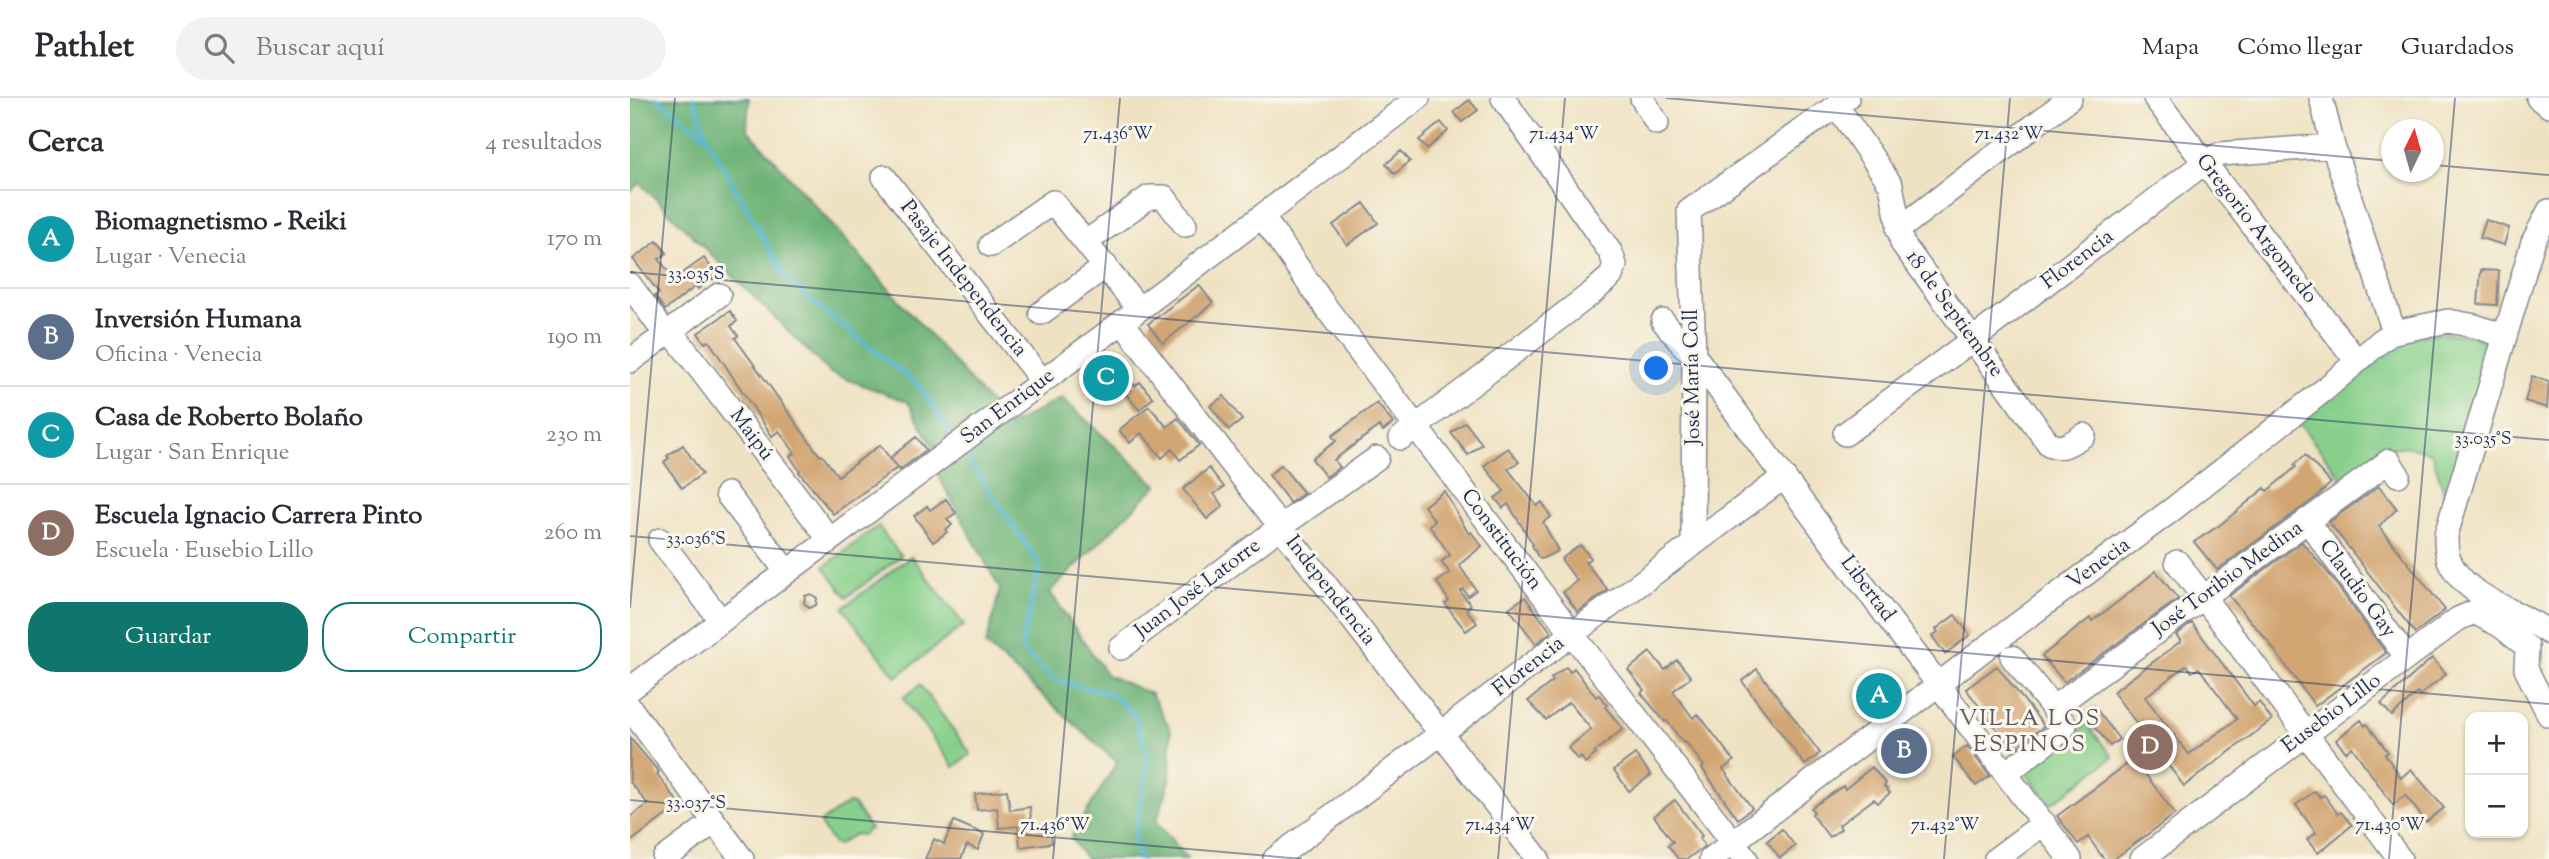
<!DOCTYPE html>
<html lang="es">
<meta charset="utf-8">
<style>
:root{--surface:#fff;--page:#f2f2f3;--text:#2b2b33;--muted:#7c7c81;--line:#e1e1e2;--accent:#0f766e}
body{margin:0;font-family:"Sorts Mill Goudy",serif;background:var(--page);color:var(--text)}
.controls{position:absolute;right:21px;bottom:21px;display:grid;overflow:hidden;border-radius:14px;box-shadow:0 2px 5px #0004}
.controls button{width:63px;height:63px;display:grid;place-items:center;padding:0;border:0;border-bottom:2px solid var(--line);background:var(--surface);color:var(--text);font:35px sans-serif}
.compass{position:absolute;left:1751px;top:21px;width:63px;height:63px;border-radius:50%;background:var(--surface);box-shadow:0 2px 5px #0004;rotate:5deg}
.you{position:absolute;left:1027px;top:271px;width:24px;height:24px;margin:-18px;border:5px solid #fff;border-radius:50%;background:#1a73e8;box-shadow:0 0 0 10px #1a73e833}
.badge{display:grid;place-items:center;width:46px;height:46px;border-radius:50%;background:var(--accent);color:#fff;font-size:23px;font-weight:700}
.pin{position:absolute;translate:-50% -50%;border:4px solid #fff;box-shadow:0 2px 7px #0006}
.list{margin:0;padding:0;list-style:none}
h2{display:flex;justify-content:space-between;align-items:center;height:91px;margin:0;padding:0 28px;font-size:30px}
h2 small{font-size:23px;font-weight:400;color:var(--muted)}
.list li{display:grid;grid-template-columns:46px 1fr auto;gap:21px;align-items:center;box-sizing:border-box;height:98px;padding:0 28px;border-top:2px solid var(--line)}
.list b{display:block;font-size:26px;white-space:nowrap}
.list p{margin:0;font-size:23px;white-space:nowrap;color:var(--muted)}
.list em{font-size:23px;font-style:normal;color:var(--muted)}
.actions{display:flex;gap:14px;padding:21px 28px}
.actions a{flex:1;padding:16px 0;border:2px solid var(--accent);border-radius:28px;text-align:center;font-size:24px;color:var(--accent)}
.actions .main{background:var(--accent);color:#fff}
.icon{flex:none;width:38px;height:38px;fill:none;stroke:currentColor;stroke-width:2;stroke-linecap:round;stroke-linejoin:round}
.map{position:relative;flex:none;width:1919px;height:761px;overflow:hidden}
header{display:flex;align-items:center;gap:42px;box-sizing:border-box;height:98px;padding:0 35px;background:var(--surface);border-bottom:2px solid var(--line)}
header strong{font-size:33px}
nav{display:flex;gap:38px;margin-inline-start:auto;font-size:24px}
.search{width:490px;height:63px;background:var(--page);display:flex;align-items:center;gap:18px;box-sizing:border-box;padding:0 24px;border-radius:38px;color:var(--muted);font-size:26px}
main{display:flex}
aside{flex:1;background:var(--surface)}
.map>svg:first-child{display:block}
.green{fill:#87cf8a;stroke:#517f74;stroke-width:2}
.forest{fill:#6db276;stroke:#44706a;stroke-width:2}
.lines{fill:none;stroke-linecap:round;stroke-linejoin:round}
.stream{stroke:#51b5d0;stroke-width:4.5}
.building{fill:#d2a673;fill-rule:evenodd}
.minor-casing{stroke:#858890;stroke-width:26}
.minor{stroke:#fff;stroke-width:23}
.ticks{fill:none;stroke:#1b2f5e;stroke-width:2;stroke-opacity:0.45}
.labels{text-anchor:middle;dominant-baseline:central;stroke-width:6;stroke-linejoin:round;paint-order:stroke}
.street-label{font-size:21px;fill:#1b2f5e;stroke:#fbf7ec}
.neighbourhood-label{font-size:23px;letter-spacing:2px;fill:#5b5965;stroke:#fbf7ec}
.ticks-label{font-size:18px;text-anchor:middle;fill:#1b2f5e;stroke:#fbf7ec;stroke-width:6;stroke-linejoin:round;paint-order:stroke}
</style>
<header>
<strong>Pathlet</strong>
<div class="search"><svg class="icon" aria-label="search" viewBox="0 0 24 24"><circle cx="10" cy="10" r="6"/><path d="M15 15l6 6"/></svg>Buscar aquí</div>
<nav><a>Mapa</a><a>Cómo llegar</a><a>Guardados</a></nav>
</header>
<main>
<aside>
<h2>Cerca<small>4 resultados</small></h2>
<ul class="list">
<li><span class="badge" style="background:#0f9aa8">A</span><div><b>Biomagnetismo - Reiki</b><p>Lugar · Venecia</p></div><em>170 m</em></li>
<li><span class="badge" style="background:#5c6f8a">B</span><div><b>Inversión Humana</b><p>Oficina · Venecia</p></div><em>190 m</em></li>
<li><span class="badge" style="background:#0f9aa8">C</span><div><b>Casa de Roberto Bolaño</b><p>Lugar · San Enrique</p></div><em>230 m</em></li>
<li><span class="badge" style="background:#8d6e63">D</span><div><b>Escuela Ignacio Carrera Pinto</b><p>Escuela · Eusebio Lillo</p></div><em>260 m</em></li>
</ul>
<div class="actions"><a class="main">Guardar</a><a>Compartir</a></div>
</aside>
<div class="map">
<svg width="1919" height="761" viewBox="0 0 1919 761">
<rect width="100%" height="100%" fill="#fbf7ec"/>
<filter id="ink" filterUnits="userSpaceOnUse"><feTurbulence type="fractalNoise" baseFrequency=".0143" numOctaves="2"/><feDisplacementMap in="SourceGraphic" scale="14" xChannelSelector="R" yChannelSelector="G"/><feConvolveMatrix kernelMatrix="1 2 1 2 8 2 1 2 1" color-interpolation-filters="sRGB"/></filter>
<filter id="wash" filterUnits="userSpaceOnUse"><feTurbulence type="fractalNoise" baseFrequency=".00686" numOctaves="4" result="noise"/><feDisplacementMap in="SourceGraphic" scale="28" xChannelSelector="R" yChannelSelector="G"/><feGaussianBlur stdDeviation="1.57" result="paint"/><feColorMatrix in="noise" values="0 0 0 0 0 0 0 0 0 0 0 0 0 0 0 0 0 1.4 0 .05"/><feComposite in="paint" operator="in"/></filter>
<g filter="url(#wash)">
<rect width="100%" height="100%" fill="#efe2c2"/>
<path class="green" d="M1817,235l27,3 17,8 -45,155 -14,-45c-40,-20 -59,3 -87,28l-46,-59 86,-73 31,-14z
M248,428l23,30 -54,41 -23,-30z
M281,458l53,69 -68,52 -53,-69z
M290,587l51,69 -17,13 -51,-69z
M1457,626l26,33 -62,47 -26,-32z
M218,705l5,1 17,24 -8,7 -7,-1 -17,11 -4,-1 -13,-18v-4z"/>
<path class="forest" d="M0,0h119l-2,31 244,275 -5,8 10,21 66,-35 95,87 -107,107 57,83 44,19 20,36 -1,51 -14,41 32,37h-102l-15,-21 46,-76 -131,-117 14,-56 -62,-114 -4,-27 -26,-46 -78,-29 -190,-190 -10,8z"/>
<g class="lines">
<path class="stream" d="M27,0l49,38
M64,0l12,38 83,147 130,103 35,52
M333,353l77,114 -19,83 33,32 56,13 26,24 12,44 -14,80 6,18"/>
</g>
<g id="blocks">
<path class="building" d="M839,2l9,10 -16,12 -8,-10z
M811,24l7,9 -21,18 -8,-9z
M771,53l9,10 -15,13 -9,-10z
M734,105l14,20 -31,22 -14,-20z
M1856,122l23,8 -5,17 -24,-7z
M27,143l10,12 -8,6 15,20 30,-21 13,17 -19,14 -2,-3 -31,24 -10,-14 4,-3 -26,-34z
M1851,172l18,1 -2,34 -19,-1z
M569,187l14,18 -50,40 -15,-19z
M100,213l7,10 -6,5 7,10 -3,2 85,118 2,-1 16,21 42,-31 17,23 -64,46 -34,-42 1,-1 -10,-15 5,-3 -16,-22 -7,5 -63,-95 -4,2 -7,-10z
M482,259l23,29 5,-4 13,16 -14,12 -21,-26 -17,14 -19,-23 12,-9 3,4z
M1902,278l17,6 -2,26 -22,-7z
M594,298l18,24 -13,10 -19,-24z
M747,305l16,20 -10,8 -4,-5 -45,34 6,7 -14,10 -14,-18 24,-18 -4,-5z
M519,308l18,21 11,-9 21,27 -19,15 -8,-11 -10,9 -21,-25 -11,10 -11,-13z
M835,324l17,22 -14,11 -17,-22z
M286,339l10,13 -26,20 -10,-12z
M53,347l19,29 -20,14 -18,-26 5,-4 -2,-2z
M878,350l11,14 -11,7 29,37 5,-4 9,15 -8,5 15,29 -17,8 -3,-2 -6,-12 1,-1 -25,-40 -5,4 -8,-10 9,-7 -20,-25z
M1675,357l26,28 -16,15 -98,72 -23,-28 26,-17 45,-37 2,3 29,-24 -2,-2z
M651,367l23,28 -14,10 -21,-28z
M579,370l15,19 -10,7 9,12 -16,13 -24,-30z
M1749,388l18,23 -18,17 66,84 -30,23 -86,-111z
M814,393l25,43 2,-2 11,14 -23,19 17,25 -8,6 -5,-7 -3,2 11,14 -5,4 11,14 -11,8 -21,-27 4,-3 -12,-19 13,-9 -9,-11 9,-7 -21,-30 6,-4 -11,-15z
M316,401l10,14 -9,6 5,6 -7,5 2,2 -14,10 -19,-26 13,-10 3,4z
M1672,444l26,31 58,80 -71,53 -48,-66 -38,-44z
M950,447l11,13 -6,4 23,28 -30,22 -15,-20 14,-11 -16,-22z
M1526,473l22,28 -114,83 -22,-26 48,-38 2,3 23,-17z
M181,496l6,4 -1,7 -6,3 -6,-5 1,-7z
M895,499l26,35 -15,12 -27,-36z
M1325,517l15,20 -25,19 -13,-18 6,-4 -2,-3z
M1562,525l62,83 5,-4 13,18 -88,66 -71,-94 68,-51 -5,-6zM1557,567l5,7 7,-4 38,51 -48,35 -44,-57z
M1020,554l15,18 12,-10 14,17 -18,14 20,27 4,-4 5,5 32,42 -11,8 29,39 -14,11 -36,-51 2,-2 -19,-25 -2,2 -16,-22 -2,1 -24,-29 3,-3 -16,-20z
M1802,560l14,16 -27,22 -2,-3 -25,23 -11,-12z
M1367,568l47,60 -31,24 -47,-61z
M936,569l4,5 4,-4 22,29 3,-2 8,10 -2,2 18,22 -29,23 2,2 -11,9 -4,-6 -3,3 -10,-12 23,-19 -22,-27 -23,18 -18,-19 25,-20 -2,-3z
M1127,571l63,84 -15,12 -63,-84z
M1253,581l14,16 -23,18 -13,-15z
M1464,608l25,33 -9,7 -26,-33z
M1731,622l4,6 2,-2 21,28 -3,2 16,24 10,-9 33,39 -18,14 -21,-27 -12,10 -41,-58 -6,5 -10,-12z
M1273,638l15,21 -12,9 -16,-21z
M0,640l29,34 -2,2 23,31 -50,37v-25l18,-13 -18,-22z
M1337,648l23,30 -14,10 -23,-29z
M1005,656l16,21 -22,16 -15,-21z
M1504,661l41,55 -61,45h-10l-16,-22 -10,7 -21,-28z
M1242,669l14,17 -2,2 6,7 -12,10 -4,-4 -35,26 2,4 -12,8 -17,-23 2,-2 -3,-4 32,-22 2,3z
M377,692l3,20 20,-3 2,22 18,-3 2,17 -32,4 -2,-21 -19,2 -2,-20 -20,2 -2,-16z
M1685,693l5,6 4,-2 14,19 3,-2 11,13 -34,28 -11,-13 9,-7 -20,-28z
M1045,702l27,36 -3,2 6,8 -18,13h-9l-10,-14 5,-3 -19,-26z
M324,723l30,13 -6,16 -11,-5 -6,14h-36l9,-20 10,5z
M1152,731l13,17 -15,12 -13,-17z"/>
</g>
</g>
<g filter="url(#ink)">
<use href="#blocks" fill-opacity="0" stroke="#858890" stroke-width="2"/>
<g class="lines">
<defs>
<path id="minor" d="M1012,0l15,25
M1525,0l201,262
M1691,0l12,48 61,186
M1908,0l11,8
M1207,8l54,79 11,58 147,201c14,7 23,-2 35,-9
M254,79l158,204
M1919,113l-16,31 -87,293c0,7 0,15 2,22 14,41 70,52 101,76
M632,118l65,93 256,339 163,211
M1268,132l172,-132
M456,144l63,-45h15l21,28
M361,147l62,-43 86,107
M0,187l36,50
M411,215l65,-47
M1033,223l20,24 11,10 155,211 221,293
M492,224l416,537
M41,233l159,209
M0,263l89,-66
M1215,336l127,-94 232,-177 16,-9 113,-8
M771,340l191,-145 19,-17 4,-11 -4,-12 -108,-155
M97,396l60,78
M1677,422l100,138
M30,442l61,81
M1063,445l1,-188 -5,-144 158,-113
M1547,464l223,297
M1897,549l-1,22 23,46
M491,550l159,-121 97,-69
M1382,559l41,51
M0,591l492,-367 296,-224
M0,610l112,151
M1376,675l53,-40 6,-8 -12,-17 336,-247 9,14
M34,761l50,-37
M645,761l297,-225 212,-157
M1081,761l280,-215 182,-135 151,-119 58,-50 12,-8 54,-11 27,5 29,10
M1366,761l48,-36
M1512,761l316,-240 16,-7 27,14 26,21"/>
</defs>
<use href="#minor" class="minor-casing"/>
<use href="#minor" class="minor"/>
</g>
</g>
<path class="ticks" d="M1036,0l726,63M1804,67l115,10M0,174l1919,168M0,438l1919,168M0,510l45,-510M0,702l672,59M423,761l67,-761M868,761l67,-761M1314,761l66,-761M1759,761l66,-761"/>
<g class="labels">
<g class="street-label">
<text transform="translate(1626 131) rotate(52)">Gregorio Argomedo</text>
<text transform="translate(1448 162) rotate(-37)">Florencia</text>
<text transform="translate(333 181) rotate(52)">Pasaje Independencia</text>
<text transform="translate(1324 216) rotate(54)">18 de Septiembre</text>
<text transform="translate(1063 279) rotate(-91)">José María Coll</text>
<text transform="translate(378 309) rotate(-37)">San Enrique</text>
<text transform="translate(121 337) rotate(53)">Maipú</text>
<text transform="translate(871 442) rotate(53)">Constitución</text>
<text transform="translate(1469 466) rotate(-36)">Venecia</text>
<text transform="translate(1598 481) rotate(-36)">José Toribio Medina</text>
<text transform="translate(568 491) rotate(-37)">Juan José Latorre</text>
<text transform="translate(1237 491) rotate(53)">Libertad</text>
<text transform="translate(1727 491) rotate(54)">Claudio Gay</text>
<text transform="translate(700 493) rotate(52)">Independencia</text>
<text transform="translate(899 569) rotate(-38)">Florencia</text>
<text transform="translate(1702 616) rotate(-37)">Eusebio Lillo</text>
</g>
<g class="neighbourhood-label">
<text x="1400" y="621">VILLA LOS<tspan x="1400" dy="26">ESPINOS</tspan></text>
</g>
</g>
<g class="ticks-label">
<text x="488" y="41">71.436°W</text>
<text x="934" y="41">71.434°W</text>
<text x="1379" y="41">71.432°W</text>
<text x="66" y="181">33.035°S</text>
<text x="1853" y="346">33.035°S</text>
<text x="66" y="446">33.036°S</text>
<text x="66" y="710">33.037°S</text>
<text x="425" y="732">71.436°W</text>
<text x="870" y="732">71.434°W</text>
<text x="1315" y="732">71.432°W</text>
<text x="1760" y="732">71.430°W</text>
</g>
</svg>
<div class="controls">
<button>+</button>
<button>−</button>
</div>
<svg class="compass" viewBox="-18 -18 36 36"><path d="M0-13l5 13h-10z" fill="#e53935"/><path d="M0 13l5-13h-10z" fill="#7c7c81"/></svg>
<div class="you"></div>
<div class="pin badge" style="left:1249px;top:598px;background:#0f9aa8">A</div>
<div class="pin badge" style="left:1274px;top:653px;background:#5c6f8a">B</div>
<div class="pin badge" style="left:476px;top:280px;background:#0f9aa8">C</div>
<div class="pin badge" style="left:1520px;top:649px;background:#8d6e63">D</div>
</div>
</main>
